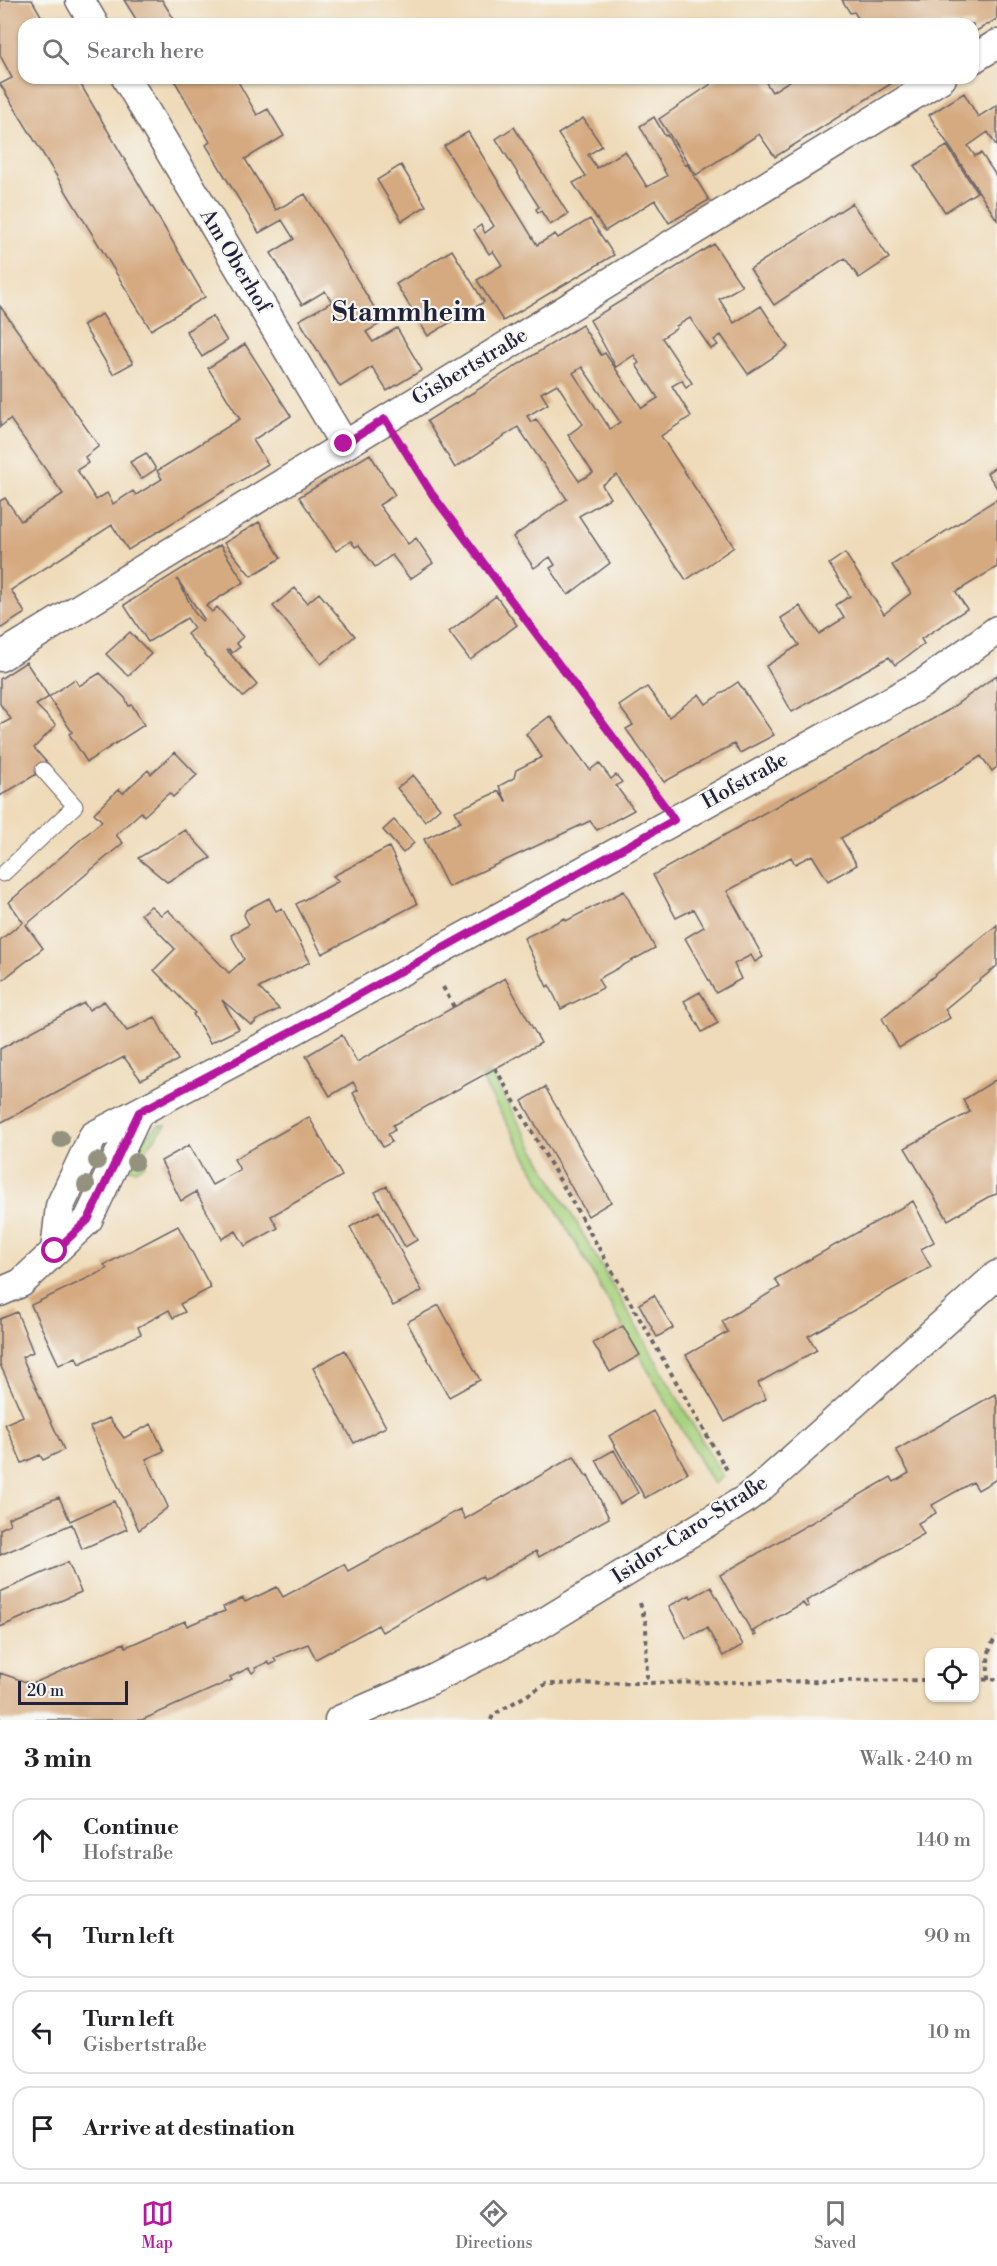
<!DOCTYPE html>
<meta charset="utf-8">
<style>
:root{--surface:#fff;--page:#f6f6f6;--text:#202124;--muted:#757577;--line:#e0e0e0;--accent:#b5179e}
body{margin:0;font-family:"Libre Bodoni",serif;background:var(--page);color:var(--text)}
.controls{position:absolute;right:18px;bottom:18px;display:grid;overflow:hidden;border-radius:12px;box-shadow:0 2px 4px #0004}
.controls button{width:54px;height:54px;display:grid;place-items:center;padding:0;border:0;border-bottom:2px solid var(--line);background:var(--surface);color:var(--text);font:30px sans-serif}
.scale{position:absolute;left:18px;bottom:15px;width:110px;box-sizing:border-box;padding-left:6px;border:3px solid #22223b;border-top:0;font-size:16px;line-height:21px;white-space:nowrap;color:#22223b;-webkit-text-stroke:4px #f6f6f2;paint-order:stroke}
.stop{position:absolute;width:18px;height:18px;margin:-14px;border:4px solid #b5179e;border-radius:50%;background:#fff}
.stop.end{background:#b5179e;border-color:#fff;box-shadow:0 2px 6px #0008}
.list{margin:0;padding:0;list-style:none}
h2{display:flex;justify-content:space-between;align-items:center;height:78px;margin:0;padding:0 24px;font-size:26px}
h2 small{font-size:20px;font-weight:400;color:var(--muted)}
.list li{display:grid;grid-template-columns:39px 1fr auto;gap:18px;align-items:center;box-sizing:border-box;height:84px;margin:0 12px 12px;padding:0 12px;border:2px solid var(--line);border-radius:18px}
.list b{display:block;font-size:22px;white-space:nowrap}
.list p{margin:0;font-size:20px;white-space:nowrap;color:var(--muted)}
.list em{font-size:20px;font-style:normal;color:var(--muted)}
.icon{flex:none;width:33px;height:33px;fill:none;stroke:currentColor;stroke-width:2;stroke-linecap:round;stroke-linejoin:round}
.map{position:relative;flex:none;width:997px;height:1720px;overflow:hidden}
.search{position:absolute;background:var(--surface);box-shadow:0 2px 4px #0004;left:18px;right:18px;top:18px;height:66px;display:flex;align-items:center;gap:15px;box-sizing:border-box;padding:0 21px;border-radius:18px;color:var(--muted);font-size:22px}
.sheet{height:462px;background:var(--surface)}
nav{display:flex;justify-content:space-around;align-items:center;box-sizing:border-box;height:84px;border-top:2px solid var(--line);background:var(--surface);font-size:16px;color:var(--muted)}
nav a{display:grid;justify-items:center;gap:3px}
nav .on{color:var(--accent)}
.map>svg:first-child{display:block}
.green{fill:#a8d27e;stroke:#657a5c;stroke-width:1.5}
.building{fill:#d5aa81;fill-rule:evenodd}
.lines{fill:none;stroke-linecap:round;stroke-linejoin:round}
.service-casing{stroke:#6a6367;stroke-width:17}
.minor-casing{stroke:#6a6367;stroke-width:31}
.path{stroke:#6a6367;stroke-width:4;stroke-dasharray:4.5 4.5;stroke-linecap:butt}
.service{stroke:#fff;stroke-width:15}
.minor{stroke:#fff;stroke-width:28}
.tree{fill:#94927f}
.route{stroke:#b5179e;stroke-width:8}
.labels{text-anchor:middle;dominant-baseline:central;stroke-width:4.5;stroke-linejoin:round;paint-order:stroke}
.street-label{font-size:21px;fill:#22223b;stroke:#f6f6f2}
.district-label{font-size:27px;font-weight:bold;fill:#22223b;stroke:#f6f6f2}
</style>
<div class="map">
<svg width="997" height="1720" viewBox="0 0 997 1720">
<rect width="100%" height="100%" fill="#f6f6f2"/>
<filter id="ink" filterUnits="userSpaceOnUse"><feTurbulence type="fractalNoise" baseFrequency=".0167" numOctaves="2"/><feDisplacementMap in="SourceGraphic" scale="12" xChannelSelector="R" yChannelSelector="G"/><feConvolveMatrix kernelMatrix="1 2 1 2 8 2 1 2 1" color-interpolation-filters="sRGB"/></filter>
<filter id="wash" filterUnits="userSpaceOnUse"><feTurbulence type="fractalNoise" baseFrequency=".008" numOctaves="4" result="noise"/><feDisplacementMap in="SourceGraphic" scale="24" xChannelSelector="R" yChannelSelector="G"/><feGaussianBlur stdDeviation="1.35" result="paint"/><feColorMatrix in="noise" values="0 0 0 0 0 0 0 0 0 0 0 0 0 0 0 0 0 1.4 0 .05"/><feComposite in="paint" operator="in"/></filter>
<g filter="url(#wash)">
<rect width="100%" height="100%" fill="#efdbb9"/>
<path class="green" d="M490,1073l233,404 -10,7 -232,-406z
M159,1125h7l-26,31 5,9 -9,5 -11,-4 12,-21z"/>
<g id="blocks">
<path class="building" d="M0,0h32l14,24h-22v54h53l128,219 -54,33 -151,-246 12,-6 -12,-23z
M124,0h38l15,24h-38z
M842,0h155v19l-24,14v-9h-111l-8,-12 -4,1z
M173,78h63l21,37 11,-6 16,27 -39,23 31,51 29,-16 78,128 -17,10 7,10 24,-14 25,42 -35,21 -15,-24 -32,20 -41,-67 33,-18 -7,-11 -23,14 -31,-52 23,-14 -12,-19 -23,13 -53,-88 4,-3z
M720,78h43l9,14 19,-12 -1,-2h110l-125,79 -16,-23 -63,41 -37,-56z
M964,93l14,24 19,-12v42l-9,-15 -20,14 7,10 6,-3 16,24v43l-68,-105z
M654,117l11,19 2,-1 18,30 2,-1 22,36 -40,23 -14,-23 -50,31 -32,-48 13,-7 -28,-42 25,-16 19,28 -14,9 9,13 28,-17 22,36 20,-11 -27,-50z
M514,127l54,87 -18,11 -9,-14 -3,2 -2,-4 3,-2 -43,-68z
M468,132l69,113 18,-11 3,4 32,-19 24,36 -111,66 -26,-41 25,-15 -9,-14 -4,3 -15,-24 7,-5 4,8 9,-7 -50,-80z
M947,146l30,46 -32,20 -31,-46z
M401,165l25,41 -24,15 -25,-41z
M852,203l37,55 -30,20 -14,-20 -71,47 -24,-36z
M714,244l28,42 -23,13 15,24 27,-17 27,41 -40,27 -27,-39 -7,5 4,5 -7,4 -21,-31 -14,8 1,2 -15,10 30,45 -6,5 -4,-8 -10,6 19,30 -30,20 73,111 -48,33 -69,-105 -15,10 8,13 -31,18 31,47 -42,32 -18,-27 5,-3 -5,-8 -16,11 -21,-31 54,-38 -49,-72 -63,41 -28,-47 155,-96 19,30 4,-2 37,55 16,-10 -22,-33 3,-2 -5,-8 -18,12 -26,-47zM582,367l38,55 -10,7 -37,-56zM557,384l26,40 -15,11 25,38 -14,8 -43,-62 -5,3 -4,-6 21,-12 -7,-11z
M452,250l32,52 -56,34 -32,-52z
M0,306l99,140 -14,11 3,6 -11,7 19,30 11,-7 6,11 20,-13 3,4 26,-16 -5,-8 83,-52 -32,-51 37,-24 46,72 -38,24 15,24 -140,86 -16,-25 -101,65 14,23 -25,16v-128l5,-3 16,23 42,-27 -53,-75 -10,8z
M102,314l31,49 -20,11 -30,-49z
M212,316l15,25 -25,16 -16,-26z
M146,453l10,16 -15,10 -11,-17z
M370,454l25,41 -16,10 29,39 8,-6 17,25 -23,16 -18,-24 -17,12 -16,-22 -4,2 -4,-6 -15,10 -37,-54z
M997,466v22l-10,-15z
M997,499v68l-41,25 11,17 -46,30 3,5 -29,21 -6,-8 -97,55 -26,-46 33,-21 -18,-27 19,-12 19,28 25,-16 -8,-13 14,-9 -21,-32 16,-11 39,61 27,-21 -19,-28z
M259,522l22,36 -30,18 -27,-33z
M220,545l24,37 -38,24 6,6 5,-5 26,30 -7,6 4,4 -8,6 -3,-4 -2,1 30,35 -14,12 -56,-63 7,-6 -7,-10 -39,24 -24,-37zM177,579l27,40 -2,2 -7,-8z
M295,588l12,15 12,-10 36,43 -34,28 -48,-58z
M496,596l21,29 -47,35 -21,-28z
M130,632l21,22 -23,22 -22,-22z
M26,662l23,35 -13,8 20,20 -22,23 16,18 -50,30v-71l11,-6 -11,-15v-25z
M100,673l25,25 4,8 3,-1 12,20 -57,37 -18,-28 3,-2 -23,-35 26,-18 4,7z
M997,675v92l-5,4 -11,-15 -39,25 -101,57 16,27 -29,16 -16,-26 -17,9 -4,-7 -64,34 36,66 -8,5 -4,-7 -17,9 7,15 -25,14 -31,-55 19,-11 -10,-18 -18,9 -23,-43 294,-164z
M738,682l36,53 -34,18 -6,-9 -70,38 -38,-53 7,-4 -14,-19 28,-19 22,30 30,-23 7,10z
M550,716l40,54 9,-7 12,16 5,-4 6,7 -6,4 18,24 -37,20 -7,-9 -142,66 -24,-48 37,-17 -6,-11 44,-20 8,11 -8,-16 15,-8 2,-8 26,-13 -16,-23z
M175,752l22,23 -24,22 -4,-4 -25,23 -3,-4 -25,23 7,8 -97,82 17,23 -43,34v-42l23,-18 -14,-20 93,-81 -8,-8 25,-24 4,4 25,-23 3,4z
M413,775l27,33 -15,13 -28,-33z
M394,820l20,23 -11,10 -20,-23z
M185,830l26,28 -44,24 -29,-24z
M389,847l28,57 -95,50 -26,-50 43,-23 -6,-5z
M624,891l31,57 -57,31 5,9 -42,21 -12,-24 -2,2 -23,-49 41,-20 1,3z
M269,898l7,13 6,-3 28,54 -51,26 20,21 -24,12v2l-4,2 -29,-25 17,29 -29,14 -17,-29 2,-1 -41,-43 21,-21 -34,-35 10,-8 10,9 7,-5 61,63 15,-14 -13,-24 18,-10 -5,-10 2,-5z
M997,925v41l-52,43 5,9 -51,30 -17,-30z
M505,978l36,65 -148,82 2,5 -7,4 4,8 -9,5 -30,-54 5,-3 -5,-8 -23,14 -24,-40 36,-21 15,27z
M700,992l18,31 -16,9 -18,-31z
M104,1001l23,30 28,-14 23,43 -37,20 -17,-23 -124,66v-74l84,-46 5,7z
M997,1079v115l-9,3 -40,23 -43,-72 65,-36 -7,-12z
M545,1087l66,115 -23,14 -66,-115z
M309,1117l33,59 -71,40 7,12 -33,18 -9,-15 -14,8 -26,-47 -15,9 -20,-40 28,-16 23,40 28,-15 -6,-11z
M387,1186l30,54 -12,7 -30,-55z
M913,1201l21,41 -13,7 10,18 -123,69 9,14 -59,33 8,16 -41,23 -39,-67 42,-23 -6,-11 58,-34 -5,-8z
M379,1211l43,80 -29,15 -43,-79z
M178,1226l33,62 -31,16 5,8 -12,6 -4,-8 -31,17 3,7 -62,30 -3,-7 -17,8 -28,-60 76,-36 -3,-4z
M654,1295l19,33 -16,9 -18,-33z
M439,1305l41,75 -31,17 -42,-75z
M17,1312l16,40 -11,5 42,93 -21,10 -3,-5 -18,8 -17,-39 18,-8 -23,-52v-45z
M623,1326l17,29 -30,17 -17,-29z
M345,1350l41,77 -32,16 -41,-75z
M995,1394l2,4v81l-19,11 -5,-8 -41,23 4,8 -18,10 6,11 -118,67 3,5 -3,1 -3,-4 -50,28 3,4 -2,1 -34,-61 171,-98 3,5 15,-9 -13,-23z
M653,1411l35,62 -43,25 -36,-62z
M109,1418l15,20 27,-14 13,27 -18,8 22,48 -29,23 -49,-103z
M614,1450l24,43 -18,11 -24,-44z
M574,1456l12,20 2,-1 21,43 -70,39 -3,-6 -52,29 -2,-4 -100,56 -4,-7 -62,34 -8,-15 -18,7 -16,7 2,4 -6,3 -2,-3 -13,6 1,2 -4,3 -3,-5 -19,9 2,3 -90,40h-142v-47l32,11 92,-41 2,4 59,-26 2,5 21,-9 17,-6 -2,-4 20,-9 2,4 32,-15 6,10 61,-33 4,7 112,-62 5,10z
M59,1497l11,24 44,-20 13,28 -45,20 -10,-25 -72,31v-26l10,-5 -2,-6z
M68,1562l13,30 -81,35v-35z
M711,1587l32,58 -20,11 -16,-28 -21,10 -17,-32 21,-11 1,3z"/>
</g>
</g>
<g filter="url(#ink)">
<use href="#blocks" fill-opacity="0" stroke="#6a6367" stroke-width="1.5"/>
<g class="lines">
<defs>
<path id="service" d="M3,874l72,-68 -32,-36"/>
<path id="minor" d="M80,0l14,24
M973,59l24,-15
M126,78l218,366
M0,657l942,-579
M55,1251l5,-45 33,-70 202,-106 630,-348 72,-52
M0,1292l21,-9 67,-63 51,-108
M339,1720l90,-39 109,-55 206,-126 16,-12 237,-213"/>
</defs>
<use href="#service" class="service-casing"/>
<use href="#minor" class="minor-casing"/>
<path class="path" d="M402,448l30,46 223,298
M443,987l11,20
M495,1068l232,402
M640,1603l6,21 1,58
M974,1680l23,-1
M988,1680c0,-15 -2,-32 9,-43
M491,1720l2,-5 53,-31 384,-4"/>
<use href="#service" class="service"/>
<use href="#minor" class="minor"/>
</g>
<g class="tree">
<circle cx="61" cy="1139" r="9"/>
<circle cx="97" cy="1161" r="9"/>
<circle cx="135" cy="1162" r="9"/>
<circle cx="86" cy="1185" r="9"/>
</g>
</g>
<g class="lines" filter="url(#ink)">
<path class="route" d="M55,1251l33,-31 51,-108 156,-82 379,-210 -8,-12 -234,-314 -47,-75 -41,25"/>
</g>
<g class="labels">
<g class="street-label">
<text transform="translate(235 261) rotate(59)">Am Oberhof</text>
<text transform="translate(470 367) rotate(-31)">Gisbertstraße</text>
<text transform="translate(745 781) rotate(-29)">Hofstraße</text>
<text transform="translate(690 1530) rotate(-33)">Isidor-Caro-Straße</text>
</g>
<g class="district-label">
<text x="409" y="313">Stammheim</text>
</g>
</g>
</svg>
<div class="controls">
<button><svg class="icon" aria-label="locate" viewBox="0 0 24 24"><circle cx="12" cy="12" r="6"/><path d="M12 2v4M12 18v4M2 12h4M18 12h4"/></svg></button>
</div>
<div class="scale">20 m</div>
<div class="stop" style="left:55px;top:1251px"></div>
<div class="stop end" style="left:344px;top:444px"></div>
<div class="search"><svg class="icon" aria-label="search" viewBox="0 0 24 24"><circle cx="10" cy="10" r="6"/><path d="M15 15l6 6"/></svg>Search here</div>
</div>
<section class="sheet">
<h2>3 min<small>Walk · 240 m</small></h2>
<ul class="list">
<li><svg class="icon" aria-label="ahead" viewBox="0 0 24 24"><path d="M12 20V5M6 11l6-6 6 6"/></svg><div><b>Continue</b><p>Hofstraße</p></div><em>140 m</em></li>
<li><svg class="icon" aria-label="left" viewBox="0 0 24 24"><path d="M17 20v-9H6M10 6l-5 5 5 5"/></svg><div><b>Turn left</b></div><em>90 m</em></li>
<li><svg class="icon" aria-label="left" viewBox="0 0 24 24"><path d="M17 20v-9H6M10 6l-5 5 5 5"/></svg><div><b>Turn left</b><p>Gisbertstraße</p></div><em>10 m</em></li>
<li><svg class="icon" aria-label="arrive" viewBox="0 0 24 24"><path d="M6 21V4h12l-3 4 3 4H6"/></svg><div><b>Arrive at destination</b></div></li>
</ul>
</section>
<nav>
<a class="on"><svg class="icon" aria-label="map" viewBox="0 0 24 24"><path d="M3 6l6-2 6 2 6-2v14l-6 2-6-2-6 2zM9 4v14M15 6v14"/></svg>Map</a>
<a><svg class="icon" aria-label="directions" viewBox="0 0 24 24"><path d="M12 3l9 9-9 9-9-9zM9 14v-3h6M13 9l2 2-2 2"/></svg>Directions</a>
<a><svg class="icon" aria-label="saved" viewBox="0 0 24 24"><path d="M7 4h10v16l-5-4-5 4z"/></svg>Saved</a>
</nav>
